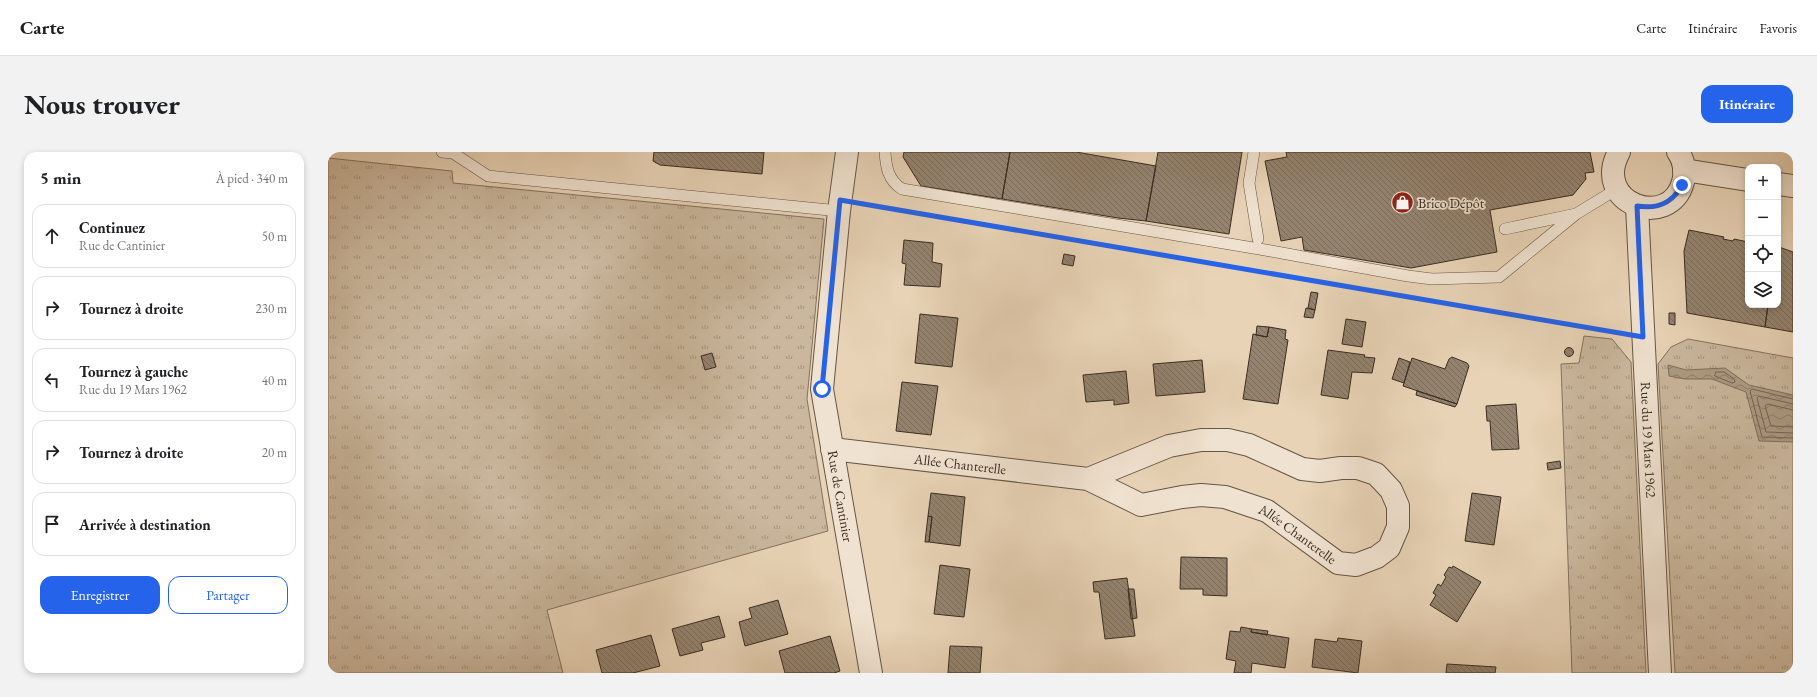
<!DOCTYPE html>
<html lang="fr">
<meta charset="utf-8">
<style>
:root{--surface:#fff;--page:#f2f2f2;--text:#202124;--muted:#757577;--line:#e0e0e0;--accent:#2563eb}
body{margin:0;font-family:"EB Garamond",serif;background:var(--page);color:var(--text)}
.controls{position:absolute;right:12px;top:12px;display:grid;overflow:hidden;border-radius:8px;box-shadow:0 2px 6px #0003}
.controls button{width:36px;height:36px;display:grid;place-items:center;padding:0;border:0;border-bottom:1px solid var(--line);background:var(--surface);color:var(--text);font:20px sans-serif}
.stop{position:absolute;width:12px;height:12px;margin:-9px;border:3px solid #2563eb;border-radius:50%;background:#fff}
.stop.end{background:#2563eb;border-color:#fff;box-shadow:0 1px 4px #0008}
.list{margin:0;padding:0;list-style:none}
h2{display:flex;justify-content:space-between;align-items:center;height:52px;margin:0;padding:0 16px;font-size:17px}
h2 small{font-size:13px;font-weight:400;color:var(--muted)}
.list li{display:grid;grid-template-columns:26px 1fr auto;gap:12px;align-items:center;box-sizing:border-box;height:64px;margin:0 8px 8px;padding:0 8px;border:1px solid var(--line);border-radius:12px}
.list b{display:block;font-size:15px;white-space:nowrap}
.list p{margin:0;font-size:13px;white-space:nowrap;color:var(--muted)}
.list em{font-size:13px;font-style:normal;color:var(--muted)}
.actions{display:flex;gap:8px;padding:12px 16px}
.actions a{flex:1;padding:9px 0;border:1px solid var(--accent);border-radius:12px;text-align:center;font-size:14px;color:var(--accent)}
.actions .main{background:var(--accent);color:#fff}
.icon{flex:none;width:22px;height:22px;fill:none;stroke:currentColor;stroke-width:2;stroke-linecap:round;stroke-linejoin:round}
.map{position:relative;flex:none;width:1465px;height:521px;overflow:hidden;border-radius:12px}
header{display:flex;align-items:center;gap:24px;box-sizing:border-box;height:56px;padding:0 20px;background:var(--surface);border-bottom:1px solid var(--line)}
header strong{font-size:19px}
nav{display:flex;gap:22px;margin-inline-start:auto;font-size:14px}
.intro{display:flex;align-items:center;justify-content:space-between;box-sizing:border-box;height:96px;padding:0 24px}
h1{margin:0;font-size:28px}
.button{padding:10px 18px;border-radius:12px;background:var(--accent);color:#fff;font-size:14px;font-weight:700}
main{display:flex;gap:24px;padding:0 24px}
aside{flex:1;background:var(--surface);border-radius:12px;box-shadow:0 2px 6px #0003}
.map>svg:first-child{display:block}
.grass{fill:url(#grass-tufts);stroke:#827260}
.water{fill:url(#water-waves);stroke:#7f6f5d}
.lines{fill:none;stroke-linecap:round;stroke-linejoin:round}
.shore{stroke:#746453;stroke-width:1}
.building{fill:url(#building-back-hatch);stroke:#3a2d22}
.service-casing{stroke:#665647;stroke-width:12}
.minor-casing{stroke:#665647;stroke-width:24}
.path{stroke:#3a2d22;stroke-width:2.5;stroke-dasharray:1 2;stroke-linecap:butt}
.service{stroke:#f0e2d0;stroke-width:11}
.minor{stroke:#f0e2d0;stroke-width:22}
.route{stroke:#2563eb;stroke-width:5}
.labels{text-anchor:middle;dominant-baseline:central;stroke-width:3.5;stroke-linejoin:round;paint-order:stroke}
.poi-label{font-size:14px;fill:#3a2d22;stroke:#f0e2d0;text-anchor:start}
.street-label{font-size:14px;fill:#3a2d22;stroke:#f0e2d0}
</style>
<header>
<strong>Carte</strong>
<nav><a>Carte</a><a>Itinéraire</a><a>Favoris</a></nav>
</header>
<div class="intro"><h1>Nous trouver</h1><a class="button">Itinéraire</a></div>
<main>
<aside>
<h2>5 min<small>À pied · 340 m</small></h2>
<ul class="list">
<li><svg class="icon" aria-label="ahead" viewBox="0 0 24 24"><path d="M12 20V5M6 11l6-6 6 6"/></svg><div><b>Continuez</b><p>Rue de Cantinier</p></div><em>50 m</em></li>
<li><svg class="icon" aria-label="right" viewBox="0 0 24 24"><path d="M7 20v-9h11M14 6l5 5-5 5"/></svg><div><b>Tournez à droite</b></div><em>230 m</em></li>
<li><svg class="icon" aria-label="left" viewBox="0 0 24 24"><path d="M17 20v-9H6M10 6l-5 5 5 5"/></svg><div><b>Tournez à gauche</b><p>Rue du 19 Mars 1962</p></div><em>40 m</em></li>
<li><svg class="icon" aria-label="right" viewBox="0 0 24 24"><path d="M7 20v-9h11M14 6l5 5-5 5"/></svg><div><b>Tournez à droite</b></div><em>20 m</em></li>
<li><svg class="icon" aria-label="arrive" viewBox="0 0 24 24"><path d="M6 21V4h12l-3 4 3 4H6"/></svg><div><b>Arrivée à destination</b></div></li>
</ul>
<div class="actions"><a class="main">Enregistrer</a><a>Partager</a></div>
</aside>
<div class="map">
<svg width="1465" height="521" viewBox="0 0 1465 521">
<defs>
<pattern id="grass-tufts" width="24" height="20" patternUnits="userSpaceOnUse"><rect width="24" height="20" fill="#cab79d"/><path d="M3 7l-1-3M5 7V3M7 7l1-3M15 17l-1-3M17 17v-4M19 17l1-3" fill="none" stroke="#a59580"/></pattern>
<pattern id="water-waves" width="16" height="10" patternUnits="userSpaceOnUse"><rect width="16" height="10" fill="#ad9b84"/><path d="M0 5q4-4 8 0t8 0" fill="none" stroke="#8e7f6c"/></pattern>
<pattern id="building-back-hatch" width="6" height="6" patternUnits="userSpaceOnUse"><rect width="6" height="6" fill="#94836f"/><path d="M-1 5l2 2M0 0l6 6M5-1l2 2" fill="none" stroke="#7a6c5b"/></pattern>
</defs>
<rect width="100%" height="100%" fill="#e8d3b6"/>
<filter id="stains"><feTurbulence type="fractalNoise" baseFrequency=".005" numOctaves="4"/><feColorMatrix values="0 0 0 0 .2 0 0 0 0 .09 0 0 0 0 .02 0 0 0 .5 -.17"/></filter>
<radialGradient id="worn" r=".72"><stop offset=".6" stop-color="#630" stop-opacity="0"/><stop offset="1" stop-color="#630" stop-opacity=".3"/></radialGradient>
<path class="grass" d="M0,6l124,13 1,12 371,36 -17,180 21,132 -281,79 16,63h-235z
M1256,184l28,3 19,23 15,311h-74l-11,-309 18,-1z
M1360,187l105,19v315h-118l-17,-309 13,-17z"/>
<path class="water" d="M1340,213l18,5 39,-2 24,17 44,10v47l-34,-1 -13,-49 -34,-13h-27l-16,-3z"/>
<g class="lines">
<path class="shore" d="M1388,220h8l10,7 1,3 -3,1 -17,-7z
M1465,247l-41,-10 -2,2 12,46 31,1
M1465,252l-34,-8 -2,2 9,34 27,1
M1465,258l-25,-6 -3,2 6,20 22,1"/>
</g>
<path class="building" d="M326,0h110l-2,22 -102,-9 -7,-4z
M576,0h106l-8,47 -81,-13 -18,-29z
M682,0h66l80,14 -10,55 -28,-3 -116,-19z
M830,0h84l-13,82 -83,-13z
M958,0h304l4,20 -9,1 1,6 -13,16 -83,15 7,42 -86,16 -107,-18 -2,-13 -21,4 -16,-80 22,-4z
M1361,78l35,7 -1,2 10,2 1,-2 14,3v63h20l-3,22 -78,-14 -3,-62z
M576,88l29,3 -1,19 10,2 -2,23 -36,-2 2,-21 -4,-1z
M1451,95l14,5v80l-28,-5 3,-22h10z
M736,102l11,2 -2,10 -11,-2z
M983,140l7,1 -3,17 -7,-2z
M978,156l9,2 -2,8 -9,-1z
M1341,161h6v12l-6,-1z
M592,162l38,4 -6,49 -37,-4z
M1018,167l20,3 -4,25 -20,-3z
M929,174l12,1 -2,10 -11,-2z
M941,175l17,3 -1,9 3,1 -10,64 -35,-5 10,-65 14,3z
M1236.5 200a4.5 4.5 0 1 1 9 0a4.5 4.5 0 1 1-9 0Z
M1000,198l37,5 -1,2 11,1 -3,15 -20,-1 -4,27 -27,-4z
M384,201l4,14 -11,3 -4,-14z
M1124,205l15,6 2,3 -12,38 -54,-18 9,-28 33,11 4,-10z
M1071,206l11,4 -6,21 -12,-4z
M874,208l3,32 -49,4 -3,-32z
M798,219l3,32 -15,2v-5l-28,2 -3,-27z
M574,230l36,4 -7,49 -35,-4z
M1089,239l40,13 -2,3 -39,-12z
M1188,252l3,45 -27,1 -2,-29h-3l-1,-15z
M1232,309l1,7 -13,2 -1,-7z
M603,341l34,4 -5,49 -31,-4 3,-25 -4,-1z
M1144,341l29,4 -7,48 -29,-4z
M600,364l4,1 -3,25h-4z
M853,405l46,1v38l-24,-1v-6h-23z
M612,413l30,4 -6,48 -30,-3z
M1125,414l28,16 -24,40 -27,-17 6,-10 -3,-2 5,-9 3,2 5,-9 -2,-2 5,-8 3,1z
M799,426l8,58 -30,3 -6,-47h-5l-1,-10z
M800,437h6l3,29 -6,1z
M450,448l10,34 -43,12 -6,-24 13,-4 -3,-10z
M391,464l6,21 -24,6 2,7 -23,6 -8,-27z
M913,475l11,2 -1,3 38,6 -4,30 -33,-5 -1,10h-17l2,-12 -10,-2 4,-28 10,1z
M924,477l16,2 -1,4 -16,-3z
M323,483l9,31 -27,7h-31l-6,-23z
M502,484l10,35 -6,2h-49l-6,-22z
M1010,486l24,3 -4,32 -46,-6 3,-28 22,3z
M622,494l32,1 -2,26h-32z
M1119,512l49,3 -1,6h-49z"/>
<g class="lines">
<defs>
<path id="service" d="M114,0l11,1 35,23 351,35
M557,0c1,15 3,28 17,37l369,62 137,25 24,3 67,-2 77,-63
M926,0l-5,31 9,56
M1177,77l71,-15 41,-25"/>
<g id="minor">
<path id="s1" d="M519,0l-8,59 -17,178 49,284"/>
<path d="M1291,0c-28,52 51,79 64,30 3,-10 1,-22 -5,-30"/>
<path d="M1356,18l64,10"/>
<path d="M1450,32l15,2"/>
<path id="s2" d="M1309,54l23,467"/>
<path id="s3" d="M504,297l256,30 53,26 41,-8 19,-2 24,2 42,14 71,52 18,2 21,-8 12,-9 9,-21v-21l-7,-16 -15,-16 -18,-6h-17l-21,3 -18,-2 -53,-24 -21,-5h-27l-32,6 -81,33"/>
</g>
</defs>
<use href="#service" class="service-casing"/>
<use href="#minor" class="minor-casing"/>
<path class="path" d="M535,51l758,130"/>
<use href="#service" class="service"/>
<use href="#minor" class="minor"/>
</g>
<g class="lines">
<path class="route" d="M494,237l18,-189 803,137 -6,-131c20,3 35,-2 45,-21"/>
</g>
<defs>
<symbol id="shop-disc" viewBox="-11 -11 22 22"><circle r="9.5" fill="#8f2418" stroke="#f0e2d0"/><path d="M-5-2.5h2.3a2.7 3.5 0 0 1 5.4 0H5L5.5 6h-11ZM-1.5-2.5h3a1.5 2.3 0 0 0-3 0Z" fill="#fff"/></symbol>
</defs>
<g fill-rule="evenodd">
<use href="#shop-disc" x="1062" y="38" width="25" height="25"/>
</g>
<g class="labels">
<g class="poi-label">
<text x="1090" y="51">Brico Dépôt</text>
</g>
<g class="street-label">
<text stroke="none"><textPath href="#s2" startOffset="234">Rue du 19 Mars 1962</textPath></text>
<text stroke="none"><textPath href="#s3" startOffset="129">Allée Chanterelle</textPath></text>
<text stroke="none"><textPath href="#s1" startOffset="347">Rue de Cantinier</textPath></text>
<text stroke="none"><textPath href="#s3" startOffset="484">Allée Chanterelle</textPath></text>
</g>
</g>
<rect width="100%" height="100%" filter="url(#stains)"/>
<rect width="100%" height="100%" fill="url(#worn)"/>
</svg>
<div class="controls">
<button>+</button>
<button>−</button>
<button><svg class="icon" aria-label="locate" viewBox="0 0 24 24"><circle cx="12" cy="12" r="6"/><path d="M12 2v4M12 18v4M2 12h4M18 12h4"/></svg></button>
<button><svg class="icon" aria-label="layers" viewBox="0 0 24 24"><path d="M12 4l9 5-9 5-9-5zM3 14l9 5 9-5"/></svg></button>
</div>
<div class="stop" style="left:494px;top:237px"></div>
<div class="stop end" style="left:1354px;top:33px"></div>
</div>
</main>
